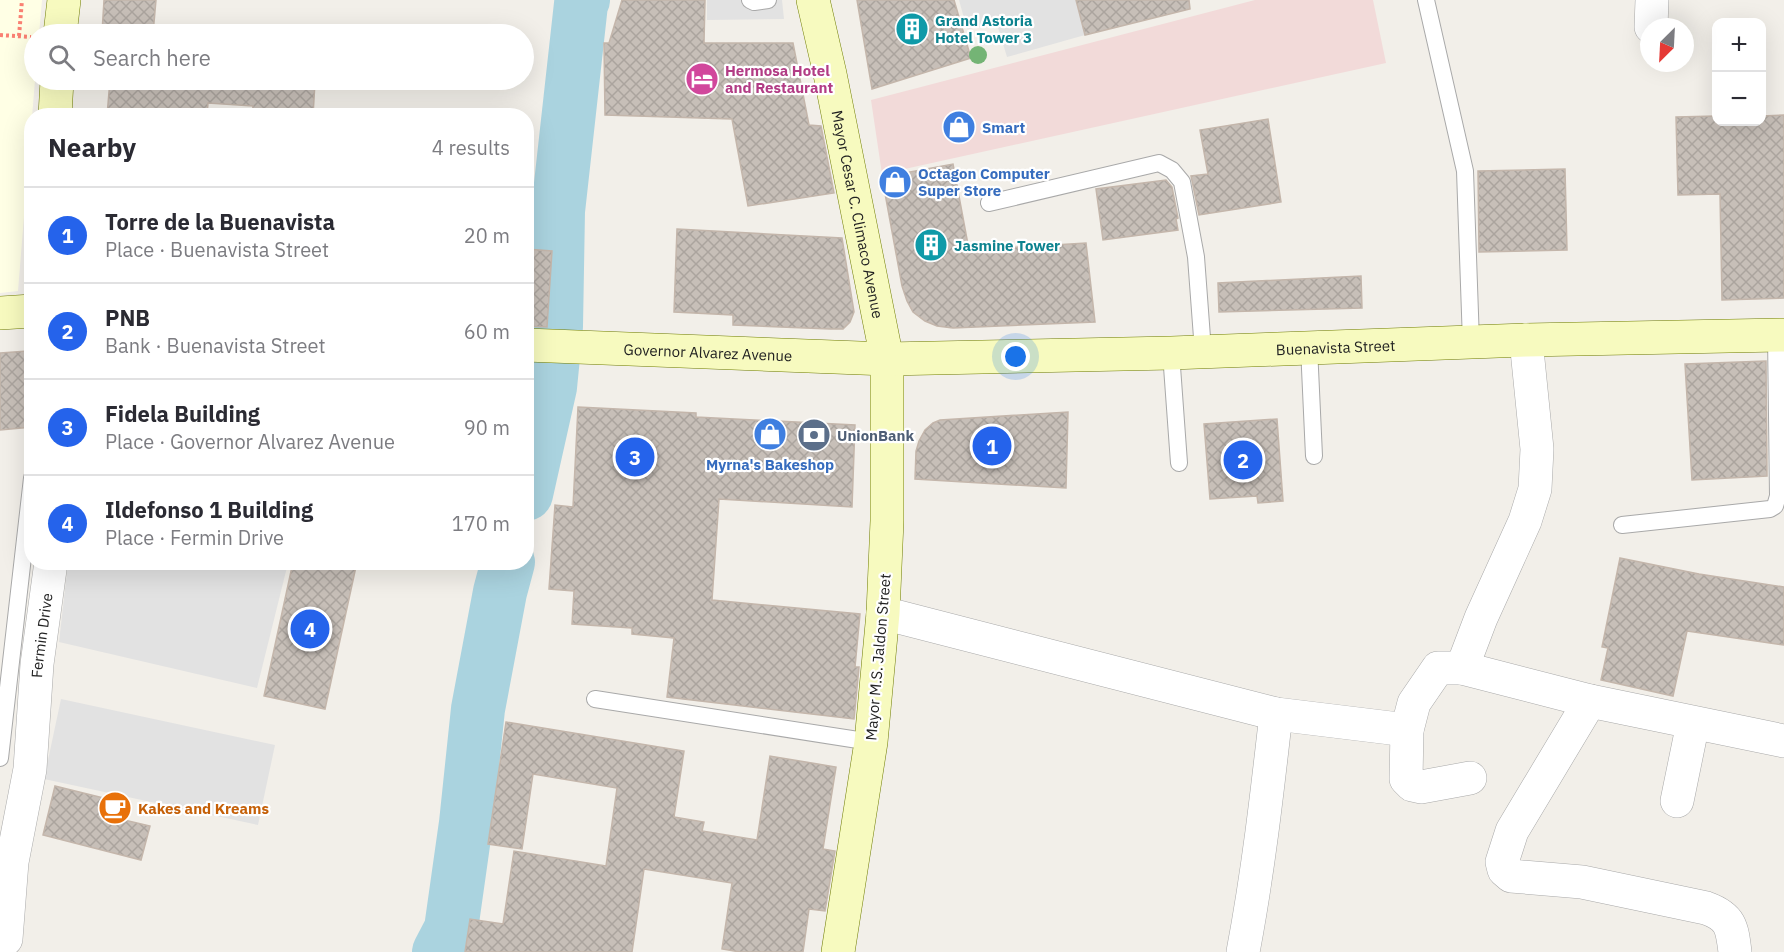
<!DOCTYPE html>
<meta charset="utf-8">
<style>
:root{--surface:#fff;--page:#f7f7f7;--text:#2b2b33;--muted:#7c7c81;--line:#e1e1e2;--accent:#2563eb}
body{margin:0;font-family:"IBM Plex Sans",sans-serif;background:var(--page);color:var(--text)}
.controls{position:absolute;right:18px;top:18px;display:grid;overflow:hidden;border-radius:12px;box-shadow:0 6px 24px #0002}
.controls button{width:54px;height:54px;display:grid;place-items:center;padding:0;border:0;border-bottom:2px solid var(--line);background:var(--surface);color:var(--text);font:30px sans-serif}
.compass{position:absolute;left:1640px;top:18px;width:54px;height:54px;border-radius:50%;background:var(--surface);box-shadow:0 6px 24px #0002;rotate:204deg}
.you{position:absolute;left:1016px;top:357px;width:21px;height:21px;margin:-15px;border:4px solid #fff;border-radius:50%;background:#1a73e8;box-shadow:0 0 0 9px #1a73e833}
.badge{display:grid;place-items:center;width:39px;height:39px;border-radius:50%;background:var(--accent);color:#fff;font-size:20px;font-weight:700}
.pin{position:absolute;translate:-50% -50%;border:3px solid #fff;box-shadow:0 2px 6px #0006}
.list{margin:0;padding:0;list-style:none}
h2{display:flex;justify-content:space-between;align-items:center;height:78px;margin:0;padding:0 24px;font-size:26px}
h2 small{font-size:20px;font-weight:400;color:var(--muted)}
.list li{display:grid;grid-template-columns:39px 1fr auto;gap:18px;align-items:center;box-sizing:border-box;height:96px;padding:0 24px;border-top:2px solid var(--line)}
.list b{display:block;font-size:22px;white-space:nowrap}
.list p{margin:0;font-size:20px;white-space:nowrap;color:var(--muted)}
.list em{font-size:20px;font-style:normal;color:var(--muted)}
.icon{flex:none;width:33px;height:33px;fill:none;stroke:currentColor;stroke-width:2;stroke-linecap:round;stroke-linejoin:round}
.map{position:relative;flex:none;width:1784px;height:952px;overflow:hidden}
.search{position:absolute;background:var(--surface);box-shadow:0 6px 24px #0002;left:24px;top:24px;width:510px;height:66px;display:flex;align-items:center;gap:15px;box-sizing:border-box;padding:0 21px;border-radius:33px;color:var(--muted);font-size:22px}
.panel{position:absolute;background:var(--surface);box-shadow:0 6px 24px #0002;left:24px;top:108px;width:510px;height:462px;border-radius:24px}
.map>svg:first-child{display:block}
.commercial{fill:#f2dad9}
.education{fill:#ffffe5}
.parking{fill:#e2e2e2}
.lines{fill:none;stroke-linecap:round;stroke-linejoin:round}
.river{stroke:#aad3df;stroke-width:54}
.building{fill:url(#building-cross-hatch);stroke:#c4b6ab;stroke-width:1.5}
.service-casing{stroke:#a9a9a9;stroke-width:18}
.minor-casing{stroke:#a9a9a9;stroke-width:34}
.secondary-casing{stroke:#707d05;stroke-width:34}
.path{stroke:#fa8072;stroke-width:4;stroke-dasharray:3 3;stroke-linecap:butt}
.service{stroke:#fff;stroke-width:16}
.minor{stroke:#fff;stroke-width:33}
.secondary{stroke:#f7fabf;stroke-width:33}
.tree{fill:#74b475}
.labels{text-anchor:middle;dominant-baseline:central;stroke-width:4.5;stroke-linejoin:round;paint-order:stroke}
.culture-label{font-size:15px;font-weight:bold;fill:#0d838f;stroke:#fff;text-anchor:start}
.hotel-label{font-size:15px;font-weight:bold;fill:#b23c85;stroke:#fff;text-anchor:start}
.shop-label{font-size:15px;font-weight:bold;fill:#366cbe;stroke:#fff;text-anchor:start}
.street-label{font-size:15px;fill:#222;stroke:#fff}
.service-label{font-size:15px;font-weight:bold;fill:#4e5e75;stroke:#fff;text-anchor:start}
.food-label{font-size:15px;font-weight:bold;fill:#c56008;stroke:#fff;text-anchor:start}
</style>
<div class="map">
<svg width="1784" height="952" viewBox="0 0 1784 952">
<defs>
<pattern id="building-cross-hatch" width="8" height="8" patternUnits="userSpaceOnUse" patternTransform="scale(1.5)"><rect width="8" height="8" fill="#c7bfb8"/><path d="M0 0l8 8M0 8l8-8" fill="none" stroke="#aba49e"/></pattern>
</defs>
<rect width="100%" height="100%" fill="#f2efe9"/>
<path class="commercial" d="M1255,0h118l13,63 -504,111 -11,-74z"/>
<path class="education" d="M0,0h42l-3,34h-5l1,46 -17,211 -18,2z"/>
<path class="parking" d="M707,0h75l2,19 -77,1z
M959,0h117l9,35 -78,22 -10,-33 -30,5z
M68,563h220l-31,125 -198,-46z
M61,699l214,46 -17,80 -214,-46z"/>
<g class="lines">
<path class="river" d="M526,494l24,-107 6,-61 2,-115 23,-207 2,-4
M439,952l12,-23 15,-106 12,-114 22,-117 8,-30"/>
</g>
<path class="building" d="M104,0h52l-3,34 -51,-1z
M622,0h83l-1,43h89l16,82 12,1 13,67 -86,13 -16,-87 -127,-4 -1,-72h5z
M857,0h97l17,58 -99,31z
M1076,0h113l1,9 -105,26z
M110,80h163l42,2 -2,34h-61l1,-10 -45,-3 -1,13h-100z
M1784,115v183l-62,2 -2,-106 -42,1 -2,-78 40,-1v6h45v-6z
M1268,119l13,83 -82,13 -8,-39 17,-2 -8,-44z
M953,164l16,86 117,-7 9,79 -142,6 -16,-2 -12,-5 -12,-9 -6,-11 -5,-15 -20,-109z
M1565,169l2,81 -88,2 -1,-81z
M1166,180l6,7 6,31 -2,1 2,11 -75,10 -7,-51z
M677,229l165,9 12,74 -4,10 -7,7h-13l-97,-4v-10l-59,-3z
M526,249l26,2 -5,76 -21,-1z
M1361,276l1,32 -143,4 -1,-29z
M27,351l5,47v29l-32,3v-77z
M1766,361l1,115 -75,4 -7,-116z
M578,407l118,6v4l159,8 -3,82 -133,-8 -7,101 148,14 -5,53h4l-5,52 -187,-22 7,-59 -42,-4v-6l-60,-4 2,-33 -25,-2 6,-84 18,2z
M1068,412l-2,76 -151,-9 1,-28 3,-10 6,-11 8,-7 7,-3z
M1277,419l6,82 -25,2 -1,-7 -47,3 -6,-75z
M1620,558l79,16 85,13v58l-97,-14 -14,65 -72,-16 7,-32 -6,-1z
M293,562h64l-32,147 -61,-13z
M506,722l178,29 -10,66 30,5 -2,9 55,9 13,-84 66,11 -13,82 12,2 -10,60 -16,-2 -6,43h-63l-18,-3 10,-66 -88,-14 -12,83h-167l5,-33 33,5 11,-73 92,15 11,-78 -84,-14 -11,75 -34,-5z
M55,786l69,17 -4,16 30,7 -9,34 -98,-25z"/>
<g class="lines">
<defs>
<path id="service" d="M750,0l4,2 14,-2
M1426,0l39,171 6,171
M989,203l170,-40 13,7 10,12 14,75 7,94
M1309,347l5,109
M1171,353l8,110
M1622,525l148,-16 5,-3 3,-10 -2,-161
M595,699l276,43
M0,758l32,-280"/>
<g id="minor">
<path d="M1651,27l1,-27"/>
<path d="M883,613l393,101 131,16"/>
<path d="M1462,668l128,33 194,40"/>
<path d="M1590,701l-78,130 -10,31 2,8 7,6 71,6 124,26c25,9 26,19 29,44"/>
<path d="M1470,778l-49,9 -9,-2 -6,-6 1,-49 7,-27 24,-35h24l19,-50 44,-97 10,-32 2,-40 -11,-109"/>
<path d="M1677,801l16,-78"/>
<path id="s1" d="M6,939l6,-77 18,-93 7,-105 14,-102"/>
<path d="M1243,952c15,-79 24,-158 33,-238"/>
</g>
<g id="secondary">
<path id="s2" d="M813,0l17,74 57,285v162l-4,92 -12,129 -33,210"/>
<path d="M60,34l4,-34"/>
<path d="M55,116l2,-36"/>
<path d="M0,313l32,-2"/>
<path id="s3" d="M526,345l361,14 284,-6 355,-13 258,-5"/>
</g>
</defs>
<use href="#service" class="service-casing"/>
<use href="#minor" class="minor-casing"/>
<use href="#secondary" class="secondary-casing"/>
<path class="path" d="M0,35l31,2
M19,36l3,-36"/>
<use href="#service" class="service"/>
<use href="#minor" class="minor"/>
<use href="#secondary" class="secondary"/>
</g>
<circle class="tree" cx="978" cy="55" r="9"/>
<defs>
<symbol id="building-disc" viewBox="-11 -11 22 22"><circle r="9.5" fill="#0f9aa8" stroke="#fff"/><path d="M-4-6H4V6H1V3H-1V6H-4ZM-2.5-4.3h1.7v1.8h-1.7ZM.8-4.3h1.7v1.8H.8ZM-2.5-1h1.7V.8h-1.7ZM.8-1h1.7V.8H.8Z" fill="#fff"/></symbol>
<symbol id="hotel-disc" viewBox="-11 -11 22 22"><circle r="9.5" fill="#d1479c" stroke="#fff"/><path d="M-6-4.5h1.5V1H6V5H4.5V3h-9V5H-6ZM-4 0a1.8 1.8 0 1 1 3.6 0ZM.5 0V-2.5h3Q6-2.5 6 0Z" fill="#fff"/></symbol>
<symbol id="shop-disc" viewBox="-11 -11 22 22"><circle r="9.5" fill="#3f7fe0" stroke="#fff"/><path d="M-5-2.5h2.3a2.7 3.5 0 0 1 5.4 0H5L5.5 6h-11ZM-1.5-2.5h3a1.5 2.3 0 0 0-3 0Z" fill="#fff"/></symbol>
<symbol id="bank-disc" viewBox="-11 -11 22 22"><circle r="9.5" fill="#5c6f8a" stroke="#fff"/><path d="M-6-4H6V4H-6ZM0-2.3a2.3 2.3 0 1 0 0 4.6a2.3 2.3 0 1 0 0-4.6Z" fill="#fff"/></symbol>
<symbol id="cafe-disc" viewBox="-11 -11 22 22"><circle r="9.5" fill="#e8710a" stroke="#fff"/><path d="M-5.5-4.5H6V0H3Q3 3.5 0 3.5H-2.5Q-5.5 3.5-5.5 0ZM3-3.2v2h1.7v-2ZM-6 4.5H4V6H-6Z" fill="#fff"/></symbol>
</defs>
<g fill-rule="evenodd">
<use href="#building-disc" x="893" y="10" width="38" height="38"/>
<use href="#hotel-disc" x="683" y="60" width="38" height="38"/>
<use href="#shop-disc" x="940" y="108" width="38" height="38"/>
<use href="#shop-disc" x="876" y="163" width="38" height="38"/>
<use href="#building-disc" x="912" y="226" width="38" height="38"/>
<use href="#shop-disc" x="751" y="415" width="38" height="38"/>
<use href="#bank-disc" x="795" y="416" width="38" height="38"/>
<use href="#cafe-disc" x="96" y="789" width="38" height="38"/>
</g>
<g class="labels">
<g class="culture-label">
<text x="935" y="20">Grand Astoria<tspan x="935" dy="17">Hotel Tower 3</tspan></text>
<text x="954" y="245">Jasmine Tower</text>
</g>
<g class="hotel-label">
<text x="725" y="70">Hermosa Hotel<tspan x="725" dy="17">and Restaurant</tspan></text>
</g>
<g class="shop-label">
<text x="982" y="127">Smart</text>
<text x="918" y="173">Octagon Computer<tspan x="918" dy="17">Super Store</tspan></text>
<text x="770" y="464" text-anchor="middle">Myrna's Bakeshop</text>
</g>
<g class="street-label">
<text stroke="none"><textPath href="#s2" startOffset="219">Mayor Cesar C. Climaco Avenue</textPath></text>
<text stroke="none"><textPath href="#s3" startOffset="810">Buenavista Street</textPath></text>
<text stroke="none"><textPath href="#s3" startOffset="182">Governor Alvarez Avenue</textPath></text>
<text stroke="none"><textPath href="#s1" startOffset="306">Fermin Drive</textPath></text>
<text transform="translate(878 657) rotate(-85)">Mayor M.S. Jaldon Street</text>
</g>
<g class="service-label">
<text x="837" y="435">UnionBank</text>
</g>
<g class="food-label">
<text x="138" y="808">Kakes and Kreams</text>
</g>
</g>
</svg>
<div class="controls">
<button>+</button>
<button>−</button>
</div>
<svg class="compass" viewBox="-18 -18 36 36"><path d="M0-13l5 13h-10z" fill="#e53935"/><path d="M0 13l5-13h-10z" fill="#7c7c81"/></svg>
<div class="you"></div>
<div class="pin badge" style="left:992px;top:446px">1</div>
<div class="pin badge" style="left:1243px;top:460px">2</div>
<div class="pin badge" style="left:635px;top:457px">3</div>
<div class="pin badge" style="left:310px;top:629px">4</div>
<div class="search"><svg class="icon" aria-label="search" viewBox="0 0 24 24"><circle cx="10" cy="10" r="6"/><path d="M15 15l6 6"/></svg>Search here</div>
<section class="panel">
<h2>Nearby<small>4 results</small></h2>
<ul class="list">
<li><span class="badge">1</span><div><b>Torre de la Buenavista</b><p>Place · Buenavista Street</p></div><em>20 m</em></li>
<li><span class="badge">2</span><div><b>PNB</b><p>Bank · Buenavista Street</p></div><em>60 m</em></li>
<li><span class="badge">3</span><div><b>Fidela Building</b><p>Place · Governor Alvarez Avenue</p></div><em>90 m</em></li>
<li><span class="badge">4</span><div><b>Ildefonso 1 Building</b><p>Place · Fermin Drive</p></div><em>170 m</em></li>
</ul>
</section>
</div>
